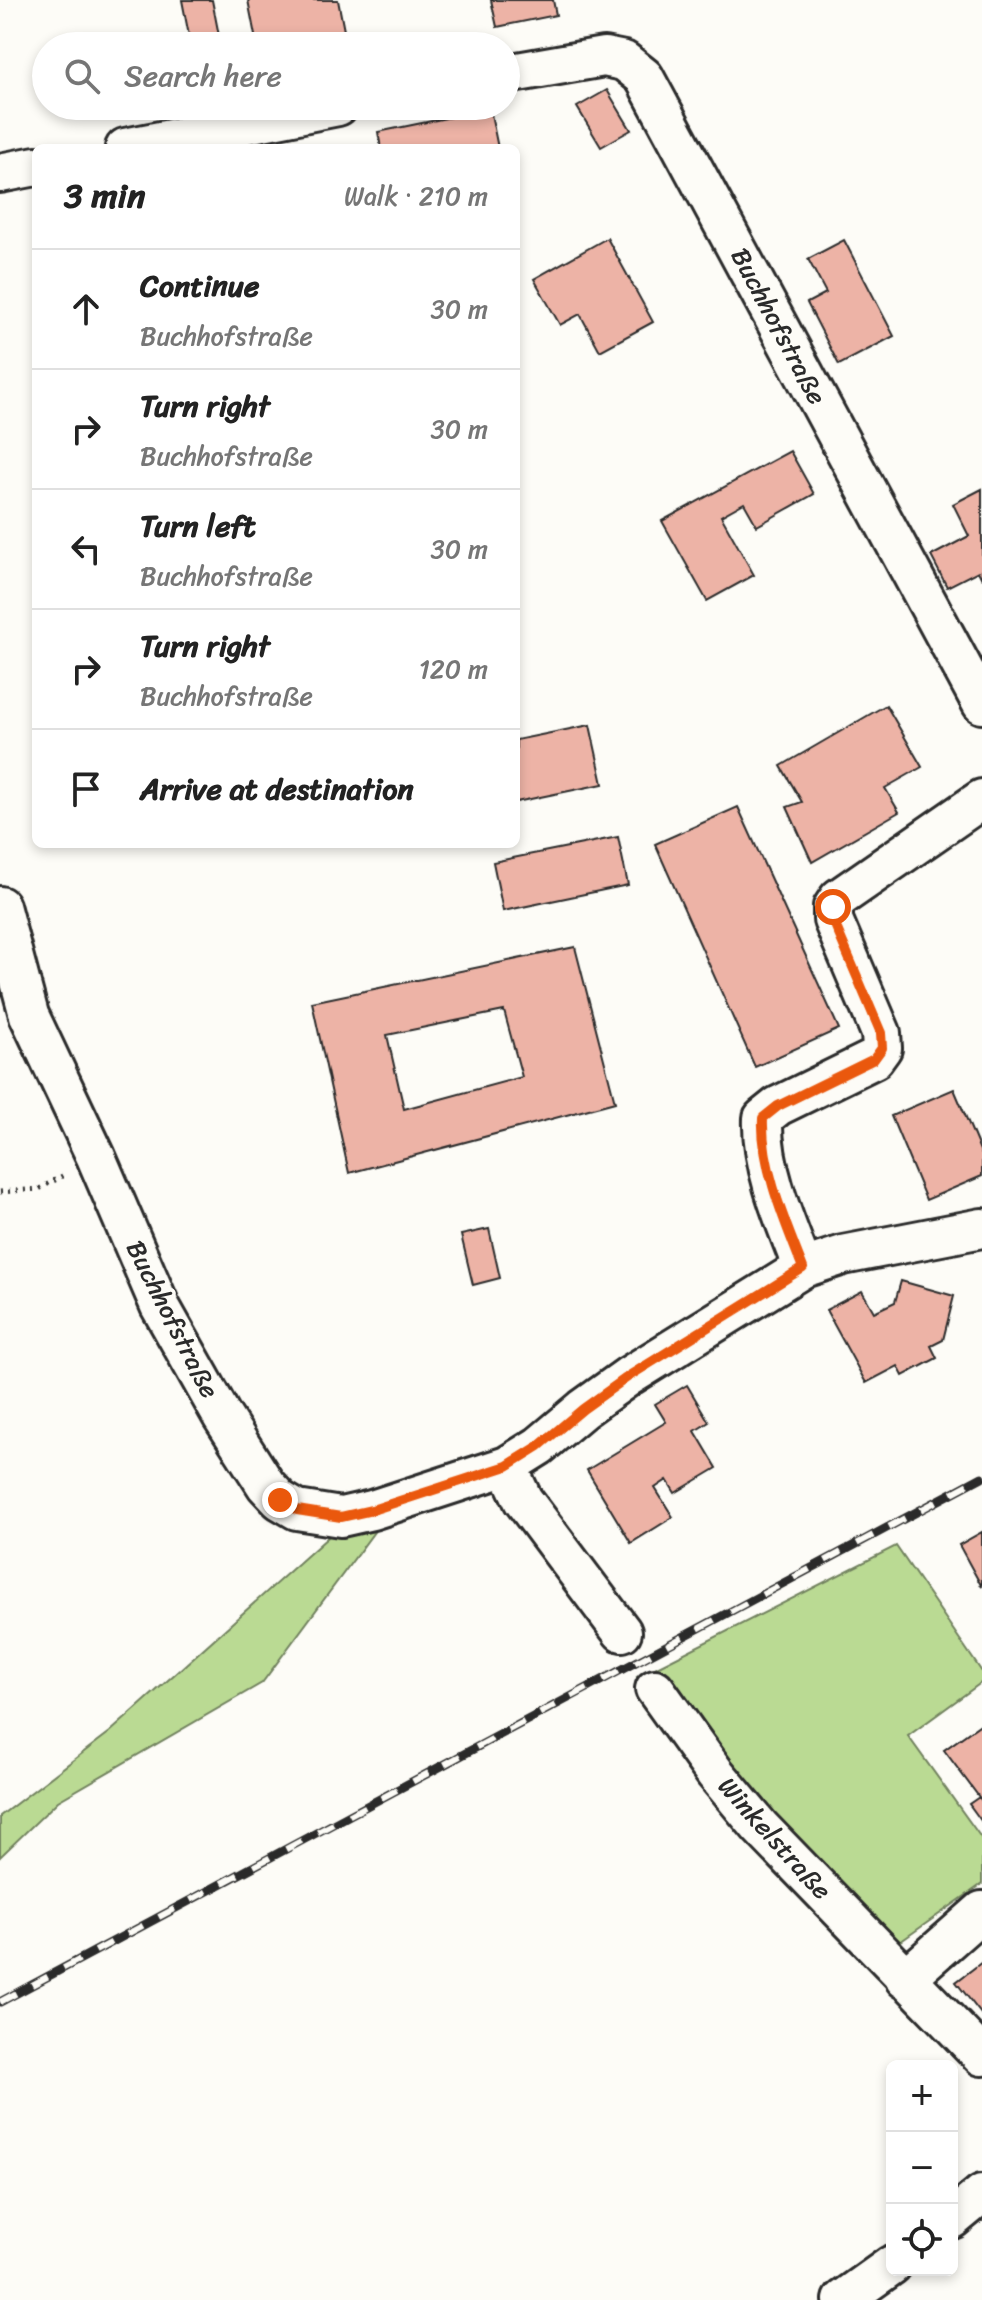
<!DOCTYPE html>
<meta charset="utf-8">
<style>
:root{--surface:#fff;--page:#f2f2f2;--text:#222;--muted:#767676;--line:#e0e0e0}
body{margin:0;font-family:Sriracha,sans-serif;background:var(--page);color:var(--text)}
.controls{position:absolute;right:24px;bottom:24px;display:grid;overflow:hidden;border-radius:12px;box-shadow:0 4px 12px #0003}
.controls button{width:72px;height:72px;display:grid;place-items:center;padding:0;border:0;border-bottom:2px solid var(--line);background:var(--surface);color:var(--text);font:40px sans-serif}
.stop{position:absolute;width:24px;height:24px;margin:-18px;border:6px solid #ea580c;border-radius:50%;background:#fff}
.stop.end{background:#ea580c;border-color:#fff;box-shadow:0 2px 8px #0008}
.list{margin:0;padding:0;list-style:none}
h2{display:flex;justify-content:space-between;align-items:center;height:104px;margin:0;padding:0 32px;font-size:34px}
h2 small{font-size:26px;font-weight:400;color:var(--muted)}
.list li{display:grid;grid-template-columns:52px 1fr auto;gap:24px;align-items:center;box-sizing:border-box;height:120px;padding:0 32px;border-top:2px solid var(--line)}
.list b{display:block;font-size:30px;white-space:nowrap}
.list p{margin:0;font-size:26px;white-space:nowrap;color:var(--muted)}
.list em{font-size:26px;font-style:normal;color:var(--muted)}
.icon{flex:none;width:44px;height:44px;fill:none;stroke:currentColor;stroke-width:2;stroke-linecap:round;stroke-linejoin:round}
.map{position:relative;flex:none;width:982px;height:2300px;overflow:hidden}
.search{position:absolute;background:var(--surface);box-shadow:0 4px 12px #0003;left:32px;top:32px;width:488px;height:88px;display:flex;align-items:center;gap:20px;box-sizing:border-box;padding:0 28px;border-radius:44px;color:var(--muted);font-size:30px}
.panel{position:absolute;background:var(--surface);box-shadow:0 4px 12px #0003;left:32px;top:144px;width:488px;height:704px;border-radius:12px}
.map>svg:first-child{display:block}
.green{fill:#bada93;stroke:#72825f;stroke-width:2}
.building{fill:#edb3a6;stroke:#2b2b2b;stroke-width:2;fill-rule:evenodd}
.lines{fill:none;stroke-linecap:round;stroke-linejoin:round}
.minor-casing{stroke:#2b2b2b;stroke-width:44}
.path{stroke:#2b2b2b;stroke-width:5;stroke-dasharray:2 6;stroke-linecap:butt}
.minor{stroke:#fdfcf7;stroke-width:38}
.rail-casing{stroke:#2b2b2b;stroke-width:9}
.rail{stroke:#fdfcf7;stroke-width:6;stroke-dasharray:18;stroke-linecap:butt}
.route{stroke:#ea580c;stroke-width:10}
.labels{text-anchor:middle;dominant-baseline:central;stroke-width:7;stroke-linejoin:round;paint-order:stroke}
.street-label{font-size:26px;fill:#2b2b2b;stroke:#fdfcf7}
</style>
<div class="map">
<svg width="982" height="2300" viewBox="0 0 982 2300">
<rect width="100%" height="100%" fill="#fdfcf7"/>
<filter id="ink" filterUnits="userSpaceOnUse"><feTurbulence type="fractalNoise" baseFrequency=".0125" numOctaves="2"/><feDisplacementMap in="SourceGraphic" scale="16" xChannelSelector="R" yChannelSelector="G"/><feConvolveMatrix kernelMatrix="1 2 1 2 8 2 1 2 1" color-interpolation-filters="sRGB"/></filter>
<g filter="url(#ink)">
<path class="green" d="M388,1513l-126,170 -204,118 -58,56v-41l110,-84 227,-203z
M896,1546l86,126v10l-74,54 74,103v45l-112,79 -185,-202 -48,-84z"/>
<path class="building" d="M182,0h30l9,46h-30z
M248,0h90l9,46h-90z
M491,0h62l3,15 -59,12z
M607,90l24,40 -30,17 -24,-40z
M490,109l8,39h-117l-3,-16z
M607,238l46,84 -53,29 -20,-37 -20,11 -26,-46z
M844,240l50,96 -55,29 -32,-62 19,-10 -18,-34z
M790,451l24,43 -57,32 -13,-23 -23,13 33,59 -47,26 -45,-80z
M982,489v90l-4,-8 -31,16 -16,-31 38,-20 -16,-32z
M886,705l36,62 -37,21 14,24 -87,50 -25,-55 15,-5 -21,-36z
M590,725l13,59 -87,18v-62z
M738,807l101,222 -84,38 -100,-223z
M618,837l10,48 -125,26 -10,-49z
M575,947l40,155 -266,71 -37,-171zM504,1011l18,66 -118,32 -17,-74z
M954,1089l28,66v21l-56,24 -35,-84z
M489,1229l11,49 -27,7 -12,-50z
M901,1281l53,15 -11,44 -12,6 6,12 -34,18 -5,-10 -32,17 -40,-73 36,-19 12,21 21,-10z
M687,1385l22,37 -14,9 22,37 -42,25 -8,-13 -12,8 18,29 -42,26 -44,-73 79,-48 -11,-18z
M982,1532v55l-23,-42z
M982,1723v78l-38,-51z
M979,1797l3,4v21l-13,-18z
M982,1962v53l-26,-33z"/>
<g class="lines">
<defs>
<path id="minor" d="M506,74l98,-17 20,4 20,16 338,627
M125,148l213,-42
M0,173l36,-7
M0,906l29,109 67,142 64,149 62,110 44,69 14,15 17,10 44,7 31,-7 135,-44
M803,1268c-18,-46 -42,-101 -40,-150l15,-12 96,-47 8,-11 -1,-15 -48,-113v-13l6,-9 143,-99
M622,1632l-99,-132 -16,-34 32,-20 44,-37 46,-33 174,-108 40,-13 139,-27
M655,1689l60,84 45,54 222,229
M905,1979l77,-68
M952,2219l30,-25
M843,2300l49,-35"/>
</defs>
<use href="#minor" class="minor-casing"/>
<path class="path" d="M0,1192l39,-3 25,-14"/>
<use href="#minor" class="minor"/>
<defs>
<path id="rail" d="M0,2002l982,-525"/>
</defs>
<use href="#rail" class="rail-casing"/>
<use href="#rail" class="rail"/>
</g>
</g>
<g class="lines" filter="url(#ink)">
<path class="route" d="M280,1500l17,10 44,7 31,-7 135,-44 32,-20 44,-37 46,-33 174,-108c-18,-46 -42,-101 -40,-150l15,-12 96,-47 8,-11 -1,-15 -48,-113v-13"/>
</g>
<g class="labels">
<g class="street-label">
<text transform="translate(779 326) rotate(62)">Buchhofstraße</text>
<text transform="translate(173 1319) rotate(63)">Buchhofstraße</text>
<text transform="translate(775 1838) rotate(48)">Winkelstraße</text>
</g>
</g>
</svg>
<div class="controls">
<button>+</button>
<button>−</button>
<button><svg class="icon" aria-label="locate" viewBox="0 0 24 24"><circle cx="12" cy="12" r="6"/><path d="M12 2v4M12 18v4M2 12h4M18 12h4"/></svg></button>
</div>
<div class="stop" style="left:833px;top:907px"></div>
<div class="stop end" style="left:280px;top:1500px"></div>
<div class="search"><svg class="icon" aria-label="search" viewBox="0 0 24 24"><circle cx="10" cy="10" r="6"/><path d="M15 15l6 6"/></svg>Search here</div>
<section class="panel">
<h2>3 min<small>Walk · 210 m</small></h2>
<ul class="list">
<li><svg class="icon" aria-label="ahead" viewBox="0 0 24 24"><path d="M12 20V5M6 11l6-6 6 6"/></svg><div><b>Continue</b><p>Buchhofstraße</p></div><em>30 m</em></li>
<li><svg class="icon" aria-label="right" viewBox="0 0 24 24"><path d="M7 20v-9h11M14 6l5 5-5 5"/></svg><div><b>Turn right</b><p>Buchhofstraße</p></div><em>30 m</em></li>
<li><svg class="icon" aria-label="left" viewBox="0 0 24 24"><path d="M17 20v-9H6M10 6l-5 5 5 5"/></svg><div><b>Turn left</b><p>Buchhofstraße</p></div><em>30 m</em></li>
<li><svg class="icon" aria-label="right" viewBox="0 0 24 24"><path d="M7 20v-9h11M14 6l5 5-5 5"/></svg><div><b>Turn right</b><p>Buchhofstraße</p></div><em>120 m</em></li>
<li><svg class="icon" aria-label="arrive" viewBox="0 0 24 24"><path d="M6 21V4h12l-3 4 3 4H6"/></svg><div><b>Arrive at destination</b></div></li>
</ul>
</section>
</div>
